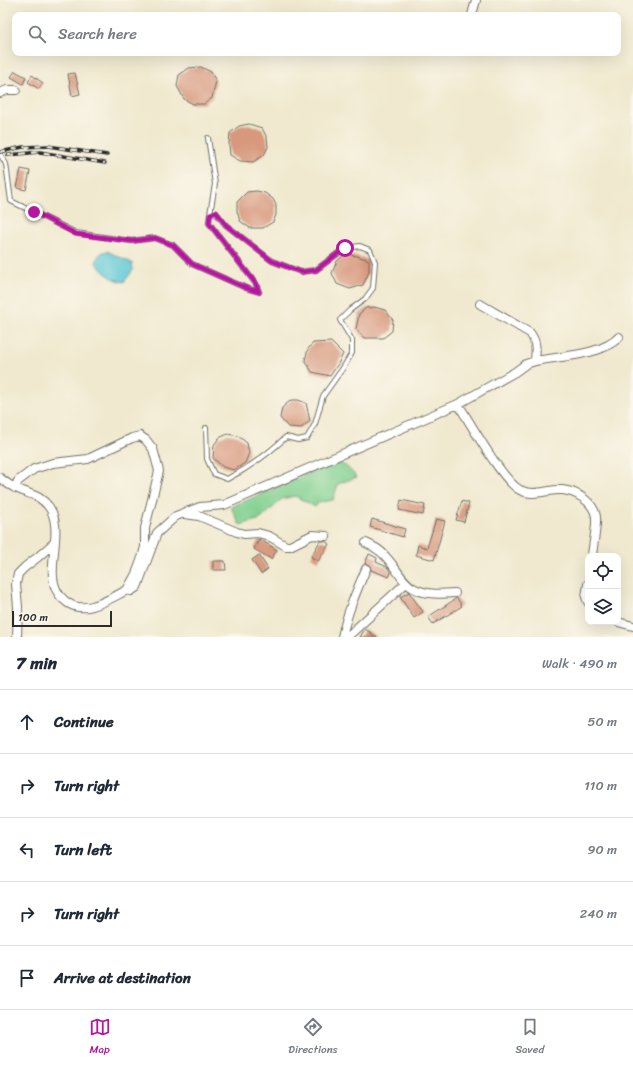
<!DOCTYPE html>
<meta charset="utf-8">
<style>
:root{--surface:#fff;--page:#f2f2f3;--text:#1f2937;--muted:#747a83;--line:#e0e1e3;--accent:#b5179e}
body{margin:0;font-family:Sriracha,sans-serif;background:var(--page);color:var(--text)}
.controls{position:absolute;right:12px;bottom:12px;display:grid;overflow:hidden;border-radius:8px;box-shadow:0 4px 16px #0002}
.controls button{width:36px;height:36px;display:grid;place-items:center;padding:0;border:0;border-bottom:1px solid var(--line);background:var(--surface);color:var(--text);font:20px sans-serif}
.scale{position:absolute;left:12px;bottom:10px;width:100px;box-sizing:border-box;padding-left:4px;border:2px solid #2b2b2b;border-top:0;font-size:11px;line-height:14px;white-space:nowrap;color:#2b2b2b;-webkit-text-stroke:3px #fbf7ec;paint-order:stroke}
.stop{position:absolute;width:12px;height:12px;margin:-9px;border:3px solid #b5179e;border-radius:50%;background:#fff}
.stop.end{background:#b5179e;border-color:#fff;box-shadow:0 1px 4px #0008}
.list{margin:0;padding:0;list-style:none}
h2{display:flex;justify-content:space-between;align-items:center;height:52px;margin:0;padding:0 16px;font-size:17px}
h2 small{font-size:13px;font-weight:400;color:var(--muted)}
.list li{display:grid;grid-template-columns:26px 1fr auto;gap:12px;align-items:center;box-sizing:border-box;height:64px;padding:0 16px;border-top:1px solid var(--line)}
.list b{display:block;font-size:15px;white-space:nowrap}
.list em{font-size:13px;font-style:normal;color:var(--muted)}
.icon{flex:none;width:22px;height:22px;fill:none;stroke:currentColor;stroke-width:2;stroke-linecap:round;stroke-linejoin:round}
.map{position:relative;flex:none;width:633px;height:637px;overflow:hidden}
.search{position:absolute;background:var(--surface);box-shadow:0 4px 16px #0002;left:12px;right:12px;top:12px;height:44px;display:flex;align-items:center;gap:10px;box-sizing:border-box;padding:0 14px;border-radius:8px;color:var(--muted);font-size:15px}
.sheet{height:372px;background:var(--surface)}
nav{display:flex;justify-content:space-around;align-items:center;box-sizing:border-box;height:56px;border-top:1px solid var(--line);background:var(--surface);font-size:11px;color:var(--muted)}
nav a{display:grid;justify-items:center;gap:2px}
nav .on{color:var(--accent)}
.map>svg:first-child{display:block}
.green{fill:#7fcf8f;stroke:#557d5d}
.water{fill:#5dc8d5;stroke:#447a80}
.building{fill:#d7987d}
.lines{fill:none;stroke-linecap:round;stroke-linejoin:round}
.lane-casing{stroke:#706e64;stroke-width:6}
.street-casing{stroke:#706e64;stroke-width:10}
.lane{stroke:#fff;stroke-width:4}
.street{stroke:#fff;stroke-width:8}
.rail-casing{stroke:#2b2b2b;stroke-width:3.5}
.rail{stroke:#fbf7ec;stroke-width:2;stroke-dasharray:6;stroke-linecap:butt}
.route{stroke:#b5179e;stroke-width:5}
</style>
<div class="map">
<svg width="633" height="637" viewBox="0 0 633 637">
<rect width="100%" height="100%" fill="#fbf7ec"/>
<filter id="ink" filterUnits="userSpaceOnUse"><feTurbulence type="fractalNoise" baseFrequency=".025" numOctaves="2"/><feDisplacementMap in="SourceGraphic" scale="8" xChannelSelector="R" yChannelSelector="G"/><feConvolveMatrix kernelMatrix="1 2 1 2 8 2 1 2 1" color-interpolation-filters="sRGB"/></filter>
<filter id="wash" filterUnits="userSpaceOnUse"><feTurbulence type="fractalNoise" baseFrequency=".012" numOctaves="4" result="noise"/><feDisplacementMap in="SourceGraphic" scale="16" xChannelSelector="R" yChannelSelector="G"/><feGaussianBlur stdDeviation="0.9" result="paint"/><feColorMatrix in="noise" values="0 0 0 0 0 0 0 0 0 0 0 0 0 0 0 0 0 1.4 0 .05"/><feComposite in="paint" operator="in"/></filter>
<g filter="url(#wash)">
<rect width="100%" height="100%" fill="#f0e9cf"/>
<path class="green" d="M335,462l11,4 11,11 -19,7 -5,16 -13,2 -5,5 -20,-11 -13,3 -21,20 -21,6 -9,-18z"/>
<path class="water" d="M107,251l25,12 1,7 -9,12c-11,-2 -21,-9 -28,-19 2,-8 3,-10 11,-12z"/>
<g id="blocks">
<path class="building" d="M201,67l10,5 5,9 -4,17 -8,6h-11l-9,-5 -7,-13 2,-11 10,-7z
M15,71l11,6 -3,7 -12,-7z
M75,73l5,21 -8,2 -4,-22z
M32,75l11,8 -4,6 -11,-7z
M249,124l13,4 5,10 1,9 -4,8 -11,7 -13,-1 -10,-6 -1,-11 1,-11 9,-7z
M21,169l9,2 -4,19 -9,-2z
M257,191l8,2 8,6 3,6v10l-3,7 -10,6h-13l-10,-7 -3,-10v-9l10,-10z
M345,254l12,2 12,4v12l-6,13 -13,4 -13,-5 -5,-11 5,-12z
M374,307l11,3 8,10 -1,11 -9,7h-19l-8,-9 3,-15 7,-6z
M331,342l12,12 -5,10 -8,12 -18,-4 -7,-12 3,-11 5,-6z
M291,400h7l8,3 4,18 -9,7 -13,-1 -8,-9 2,-10z
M228,434l10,2 9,7 2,10 -4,10 -11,7 -11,-3 -10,-9 1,-13 5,-7z
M401,500l24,5 -2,10 -24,-5z
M462,501l7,2 -5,19 -8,-2z
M372,519l33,10 -2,8 -33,-10z
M436,519l9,2 -11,39 -18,-5 2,-10 9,3z
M259,539l18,11 -6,9 -17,-10z
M320,541h5l4,3 -11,17 -7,-4z
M369,554l8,4 -1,4 11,5 4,6 -2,4 -18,-7 -1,-5 -5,-1z
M259,555l9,14 -7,5 -9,-14z
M213,561h12l1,9h-13z
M409,592l14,20 -9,6 -14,-21z
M457,598l5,8 -29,18 -5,-7z
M365,629l12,8h-17z"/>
</g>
</g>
<g filter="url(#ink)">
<use href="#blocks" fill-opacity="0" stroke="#706e64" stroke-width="1"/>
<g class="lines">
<defs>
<path id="lane" d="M208,138l7,46 -5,30
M0,154l6,10 5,37 65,32 55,8 24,-3 18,7 19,19 54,24 13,4 -3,-8 -47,-61 1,-9 6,-1 10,12 46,36 29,11 15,-2 29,-22 15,-2 10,4 5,12 -2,26 -8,11 -15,11 -10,10 12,20v13l-9,15 -20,28 -8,28 -8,14 -9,2 -12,-3c-18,17 -37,31 -59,42l-13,-5 -7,-15 -1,-31"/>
<path id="street" d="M472,15l4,-15
M0,93l7,-3h9
M480,304l50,29c7,9 6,17 5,28
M458,404c12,18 45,78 62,86 13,7 29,-1 42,0 14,1 32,12 34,27 1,10 -3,27 -4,39
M0,478c5,4 10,8 16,10 14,7 23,6 33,19 18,26 -10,70 14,92 19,19 44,1 64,-9l4,1 6,-4 20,-54 19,-17 24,-9 24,-2 234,-101 57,-32 11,-8 9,-3c25,-5 66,-5 84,-24
M15,488l3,-7 16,-12 19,-6 35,-4 44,-21 8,-2 6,4 7,9 6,22 -14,57v19l-3,11 -6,16 -9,16
M185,514l14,2 38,16 7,2 14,-1 11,3 17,10h4l22,-11 14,1
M366,543c8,4 15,7 20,14 10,10 16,26 29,32 12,6 27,5 40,4
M588,584l-2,13 2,5
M618,622l15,4
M17,637l1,-30 -2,-23 2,-10 7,-7 13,-10 17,-15
M342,637c5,-24 14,-45 24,-68
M347,637l59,-54"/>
</defs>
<use href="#lane" class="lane-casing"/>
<use href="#street" class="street-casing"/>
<use href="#lane" class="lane"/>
<use href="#street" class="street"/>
<defs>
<path id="rail" d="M0,152l23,-5 25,-1 59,9
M8,155l32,-3 65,11"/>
</defs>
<use href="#rail" class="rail-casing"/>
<use href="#rail" class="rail"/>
</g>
</g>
<g class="lines" filter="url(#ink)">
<path class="route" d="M34,212l42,22 56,7 23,-3 18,7 19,19 54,24 13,4 -3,-8 -47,-61 1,-9 6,-2 10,13 46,36 29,11 15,-2 29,-22"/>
</g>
</svg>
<div class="controls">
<button><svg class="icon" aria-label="locate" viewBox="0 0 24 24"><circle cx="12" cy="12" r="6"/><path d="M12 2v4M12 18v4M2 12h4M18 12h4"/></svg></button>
<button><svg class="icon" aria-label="layers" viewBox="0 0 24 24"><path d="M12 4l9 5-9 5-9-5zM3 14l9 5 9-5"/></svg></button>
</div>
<div class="scale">100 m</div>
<div class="stop" style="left:345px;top:248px"></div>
<div class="stop end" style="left:34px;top:212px"></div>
<div class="search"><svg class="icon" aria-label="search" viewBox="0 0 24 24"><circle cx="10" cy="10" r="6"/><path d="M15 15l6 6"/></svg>Search here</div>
</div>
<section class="sheet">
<h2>7 min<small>Walk · 490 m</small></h2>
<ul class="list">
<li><svg class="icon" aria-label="ahead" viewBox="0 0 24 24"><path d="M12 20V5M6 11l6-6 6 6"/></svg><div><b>Continue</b></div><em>50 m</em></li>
<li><svg class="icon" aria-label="right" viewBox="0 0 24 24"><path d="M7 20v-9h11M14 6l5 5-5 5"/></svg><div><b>Turn right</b></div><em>110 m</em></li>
<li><svg class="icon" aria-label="left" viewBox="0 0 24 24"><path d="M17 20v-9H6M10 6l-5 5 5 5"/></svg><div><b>Turn left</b></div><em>90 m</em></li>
<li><svg class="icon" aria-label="right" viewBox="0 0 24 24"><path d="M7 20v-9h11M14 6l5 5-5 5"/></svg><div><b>Turn right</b></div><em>240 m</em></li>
<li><svg class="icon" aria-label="arrive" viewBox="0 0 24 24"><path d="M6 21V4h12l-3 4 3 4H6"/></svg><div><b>Arrive at destination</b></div></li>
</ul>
</section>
<nav>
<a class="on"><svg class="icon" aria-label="map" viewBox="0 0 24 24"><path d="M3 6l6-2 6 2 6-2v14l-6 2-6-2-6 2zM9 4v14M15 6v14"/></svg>Map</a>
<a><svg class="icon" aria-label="directions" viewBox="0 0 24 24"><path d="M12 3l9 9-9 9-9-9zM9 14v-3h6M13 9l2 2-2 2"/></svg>Directions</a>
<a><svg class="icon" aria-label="saved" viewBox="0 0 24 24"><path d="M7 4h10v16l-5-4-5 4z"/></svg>Saved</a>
</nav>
